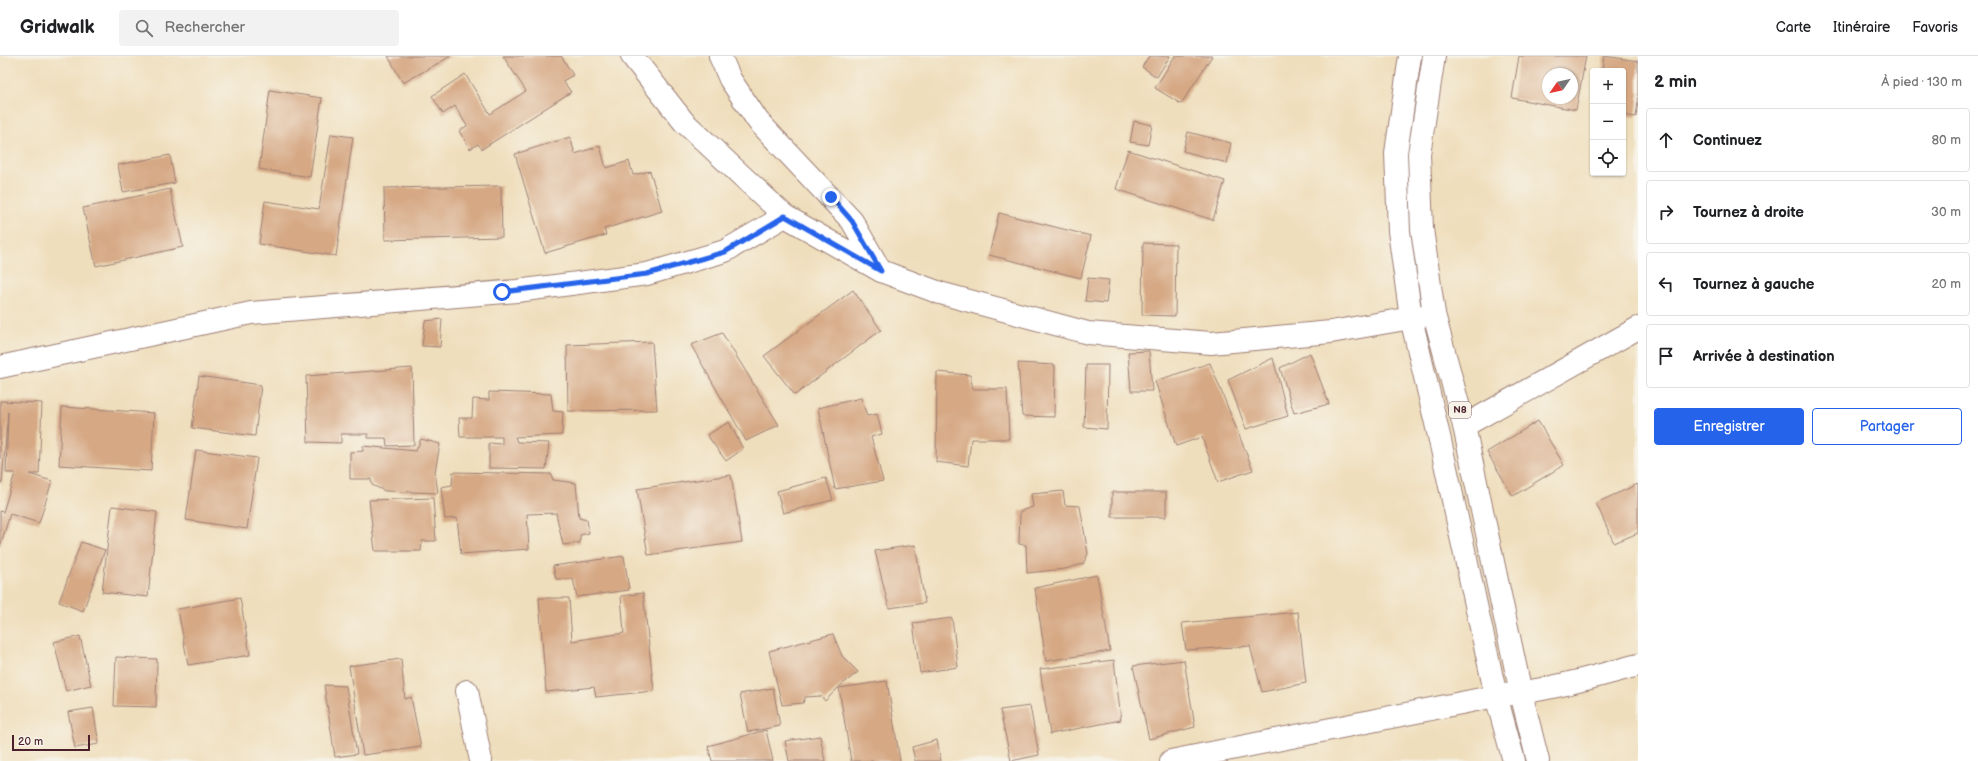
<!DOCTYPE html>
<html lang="fr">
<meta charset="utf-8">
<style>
:root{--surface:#fff;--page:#f2f2f2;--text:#202124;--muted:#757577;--line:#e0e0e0;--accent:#2563eb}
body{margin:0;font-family:"Balsamiq Sans",sans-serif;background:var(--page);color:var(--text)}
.controls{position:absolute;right:12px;top:12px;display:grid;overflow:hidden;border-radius:4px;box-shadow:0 1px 3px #0004}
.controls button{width:36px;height:36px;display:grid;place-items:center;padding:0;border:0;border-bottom:1px solid var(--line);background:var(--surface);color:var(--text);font:20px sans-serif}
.compass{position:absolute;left:1542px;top:12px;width:36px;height:36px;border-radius:50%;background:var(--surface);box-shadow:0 1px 3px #0004;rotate:236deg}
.scale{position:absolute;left:12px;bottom:10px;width:78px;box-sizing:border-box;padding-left:4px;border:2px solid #4a1f2b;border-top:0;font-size:11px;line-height:14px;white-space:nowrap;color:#4a1f2b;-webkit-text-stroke:3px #f7f3e8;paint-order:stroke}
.stop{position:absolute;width:12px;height:12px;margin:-9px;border:3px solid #2563eb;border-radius:50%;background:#fff}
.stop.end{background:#2563eb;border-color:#fff;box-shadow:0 1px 4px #0008}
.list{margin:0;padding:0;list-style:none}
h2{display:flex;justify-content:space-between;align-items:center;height:52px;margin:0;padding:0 16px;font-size:17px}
h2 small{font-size:13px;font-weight:400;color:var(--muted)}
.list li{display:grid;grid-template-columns:26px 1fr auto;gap:12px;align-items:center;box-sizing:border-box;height:64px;margin:0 8px 8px;padding:0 8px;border:1px solid var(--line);border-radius:4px}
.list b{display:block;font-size:15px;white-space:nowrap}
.list em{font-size:13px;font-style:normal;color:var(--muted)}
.actions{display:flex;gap:8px;padding:12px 16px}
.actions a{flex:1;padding:9px 0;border:1px solid var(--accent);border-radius:4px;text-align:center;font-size:14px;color:var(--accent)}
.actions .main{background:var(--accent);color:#fff}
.icon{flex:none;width:22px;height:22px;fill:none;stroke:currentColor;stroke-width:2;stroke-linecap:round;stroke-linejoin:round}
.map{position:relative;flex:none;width:1638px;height:705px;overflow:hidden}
header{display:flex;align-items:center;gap:24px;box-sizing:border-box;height:56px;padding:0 20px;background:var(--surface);border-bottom:1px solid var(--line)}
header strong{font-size:19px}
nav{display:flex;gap:22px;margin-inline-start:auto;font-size:14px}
.search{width:280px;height:36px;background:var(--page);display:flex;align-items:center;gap:10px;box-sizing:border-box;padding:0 14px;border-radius:4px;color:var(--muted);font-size:15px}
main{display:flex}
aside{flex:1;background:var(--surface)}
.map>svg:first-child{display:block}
.building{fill:#d6a884;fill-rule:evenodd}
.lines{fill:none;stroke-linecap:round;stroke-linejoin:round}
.minor-casing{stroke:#9c7e74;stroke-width:24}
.highway-casing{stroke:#9c7e74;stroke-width:24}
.minor{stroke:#fff;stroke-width:22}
.highway{stroke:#fff;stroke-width:22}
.route{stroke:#2563eb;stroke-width:5}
.labels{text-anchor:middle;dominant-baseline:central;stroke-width:3;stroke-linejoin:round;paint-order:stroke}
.shield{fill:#f7f3e8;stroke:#7e5f64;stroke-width:1}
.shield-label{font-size:10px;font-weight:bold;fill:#4a1f2b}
</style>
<header>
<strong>Gridwalk</strong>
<div class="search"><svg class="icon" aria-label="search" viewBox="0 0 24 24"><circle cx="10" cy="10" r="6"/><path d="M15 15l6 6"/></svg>Rechercher</div>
<nav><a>Carte</a><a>Itinéraire</a><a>Favoris</a></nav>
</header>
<main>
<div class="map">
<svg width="1638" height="705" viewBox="0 0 1638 705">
<rect width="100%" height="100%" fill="#f7f3e8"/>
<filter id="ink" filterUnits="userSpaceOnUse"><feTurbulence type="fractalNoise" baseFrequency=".025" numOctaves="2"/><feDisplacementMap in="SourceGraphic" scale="8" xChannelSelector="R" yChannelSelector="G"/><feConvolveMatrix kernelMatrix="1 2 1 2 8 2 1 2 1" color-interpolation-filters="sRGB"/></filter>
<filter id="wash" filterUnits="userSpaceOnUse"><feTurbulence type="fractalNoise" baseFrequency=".012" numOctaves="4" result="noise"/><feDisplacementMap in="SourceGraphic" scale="16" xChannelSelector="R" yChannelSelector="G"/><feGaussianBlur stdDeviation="0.9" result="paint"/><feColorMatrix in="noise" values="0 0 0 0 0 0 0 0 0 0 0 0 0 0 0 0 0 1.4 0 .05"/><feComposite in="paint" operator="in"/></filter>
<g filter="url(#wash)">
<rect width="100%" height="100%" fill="#efdebc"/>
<g id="blocks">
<path class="building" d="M388,0h63l-48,27z
M503,0h58l12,19 -10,6 8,11 -89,57 -4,-5 -8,5 -11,-18 8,-5 -12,-20 -12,8 -11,-18 33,-22 25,40 36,-23z
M1149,0h21l-13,21 -15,-10z
M1175,0h37l-31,48 -26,-16z
M1519,0h67l-10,54 -64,-12zM1548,18h24v24h-24z
M1604,0l34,5v40l-2,16 -13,-2v-44h-21z
M270,34l52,8 -12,79 -51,-8z
M1134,65l18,4 -4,20 -18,-3z
M1188,76l43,11 -4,20 -44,-12z
M331,78l22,3 -17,119 -77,-12 6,-43 54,8z
M570,81l5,17 25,-8 6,22 23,-7 4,14 17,-4 12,40 -58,18 2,6 -61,18 -30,-99z
M1128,94l97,31 -12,39 -97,-31z
M170,99l5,28 -52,9 -5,-27z
M501,130l1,51 -117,3 -1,-52z
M170,133l13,58 -87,19 -13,-58z
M999,157l92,23 -10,42 -92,-23z
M1143,187l33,1 -1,72 -33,-1z
M1088,222l21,2 -3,23 -21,-2z
M853,234l28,40 -86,65 -31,-39z
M442,263l-2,28 -18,-1 3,-25z
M722,277l57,92 -33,16 -55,-96z
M652,286l5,68 -89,1 -1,-66z
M1149,295l3,40h-21l-3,-39z
M1310,297l19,51 -35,9 -14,-45z
M1273,302l15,58 -42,13 -18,-49z
M1018,307l37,2 -1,52 -32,-1z
M1210,307l43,107 -35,12 -16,-45 -26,9 -21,-65z
M1086,309h22l-1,64 -23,-2z
M412,312l2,77 -27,1 -1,-8h-18v-4h-27v9l-33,-1 -2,-66z
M937,316l33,3 3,14h34l2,50h-38l-3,27 -32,-4z
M199,320l62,9 -6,51 -63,-8z
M489,336l62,2 2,17 10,1 -1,23 -47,2 2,5 32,1 -3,26 -57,-1v-25l13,1v-7h-42l-1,-19h13l1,-19 16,1z
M861,342l6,18 10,-2 5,20 -11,3 12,44 -48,8 -17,-81z
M0,345l42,2 -3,71h-10l23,7 -13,42 -29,-9 -10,33v-36l3,1 12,-39h-9l2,-61 -6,71 -2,-1z
M62,351l92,6 -3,58 -92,-6z
M1538,365l26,44 -51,31 -26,-44z
M729,366l14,27 -17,12 -19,-26z
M421,383l19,5 -5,28 3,21 -53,-2 -13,-6 -1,-6h-21v-27l13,-1v-5l53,5z
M196,394l61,8 -10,71 -61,-9z
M453,416l98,2 2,6 23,3 3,35 8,2 2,13 -9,2v8l-17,2 -7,-32 -29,1 2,35 -68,5 -4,-36 -12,1 -4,-32 11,-2z
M731,419l11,67 -94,13 -11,-66z
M826,422l7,22 -50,13 -6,-22z
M1638,428v49l-24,10 -18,-40z
M1063,435l2,14 15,1 8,48 -5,10 -18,5 -38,4 -1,-28 -7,-1 1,-33 13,-4 -2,-13z
M1112,436h54v25h-54z
M433,442l3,43h-14l-1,10h-46l-6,-51z
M112,450l45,6 -9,85 -46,-5z
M81,486l24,8 -22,61 -24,-9z
M915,489l10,58 -36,5 -14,-57z
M624,500l5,34 -52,7 -4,-18h-17l-3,-13z
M1097,519l13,76 -64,10 -11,-73z
M643,537l11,98 -58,6 -2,-10 -48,5 -7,-94h30l3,43 52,-8 -3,-37z
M240,542l10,57 -62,10 -10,-56z
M1298,556l8,71 -44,9 -12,-46 -64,4 -4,-27z
M952,562l6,49 -38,6 -7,-50z
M833,578l9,22 16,16 -19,15 -14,14 -4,-5 -16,1 -2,6 -21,2 -13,-54z
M80,580l11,49 -25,6 -12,-49z
M116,601l41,2 -1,48 -42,-1z
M401,603l4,40 6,-2 10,50 -58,8 -14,-89z
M1114,604l7,60 -71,14 -10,-65z
M1184,604l11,67 -46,12 -16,-73z
M887,625l13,80h-49l-12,-73z
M324,629l22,1 11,68 -22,3z
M773,632l7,38 -32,6 -8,-38z
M1030,650l9,49 -28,6 -11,-51z
M93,652l6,36 -24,4 -7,-36z
M766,674l7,31h-61l-4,-15z
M820,680l5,25h-36l-4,-20z
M937,684l4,21h-26l-3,-14z"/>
</g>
</g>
<g filter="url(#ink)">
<use href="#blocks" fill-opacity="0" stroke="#9c7e74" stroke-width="1"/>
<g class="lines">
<defs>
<path id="minor" d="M632,0l52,66 101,94 96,55 59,22 148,40 123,10 120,-11 103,-18
M720,0l10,23 28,42 94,100 28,49
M0,311l251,-54 266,-22 130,-17 78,-23 60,-35
M1464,370l174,-98
M467,635l14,70
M1171,705l325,-65c49,-5 95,-18 142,-31"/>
<path id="highway" d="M1410,0l-14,97 3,78 12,87 28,118 57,260 18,65
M1434,0l-15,98 3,75 12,85 30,112 57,267 17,68"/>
</defs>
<use href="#minor" class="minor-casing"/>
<use href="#highway" class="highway-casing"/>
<use href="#minor" class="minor"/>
<use href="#highway" class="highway"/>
</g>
</g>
<g class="lines" filter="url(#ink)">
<path class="route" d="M502,236l145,-18 78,-22 60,-36 96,55 -29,-50 -21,-24"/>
</g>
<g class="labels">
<rect class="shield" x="1449" y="346" width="22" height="16" rx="3"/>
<g class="shield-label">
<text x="1460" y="354">N8</text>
</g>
</g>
</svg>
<div class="controls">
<button>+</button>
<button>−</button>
<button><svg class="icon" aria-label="locate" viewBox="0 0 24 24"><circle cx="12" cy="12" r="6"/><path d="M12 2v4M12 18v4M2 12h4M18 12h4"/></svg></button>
</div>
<svg class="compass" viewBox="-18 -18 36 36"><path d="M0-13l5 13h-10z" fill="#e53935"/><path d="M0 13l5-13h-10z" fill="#757577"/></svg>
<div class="scale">20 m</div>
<div class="stop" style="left:502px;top:236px"></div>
<div class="stop end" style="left:831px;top:141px"></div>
</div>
<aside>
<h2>2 min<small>À pied · 130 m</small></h2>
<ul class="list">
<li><svg class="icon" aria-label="ahead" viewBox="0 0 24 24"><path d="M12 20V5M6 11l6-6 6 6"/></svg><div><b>Continuez</b></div><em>80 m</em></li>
<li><svg class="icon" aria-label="right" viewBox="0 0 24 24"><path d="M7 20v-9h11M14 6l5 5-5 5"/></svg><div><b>Tournez à droite</b></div><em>30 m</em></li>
<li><svg class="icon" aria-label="left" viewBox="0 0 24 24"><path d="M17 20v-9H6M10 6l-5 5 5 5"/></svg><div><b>Tournez à gauche</b></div><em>20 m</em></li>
<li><svg class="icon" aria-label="arrive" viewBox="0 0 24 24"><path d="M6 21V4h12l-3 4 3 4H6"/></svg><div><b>Arrivée à destination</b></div></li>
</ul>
<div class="actions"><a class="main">Enregistrer</a><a>Partager</a></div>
</aside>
</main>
